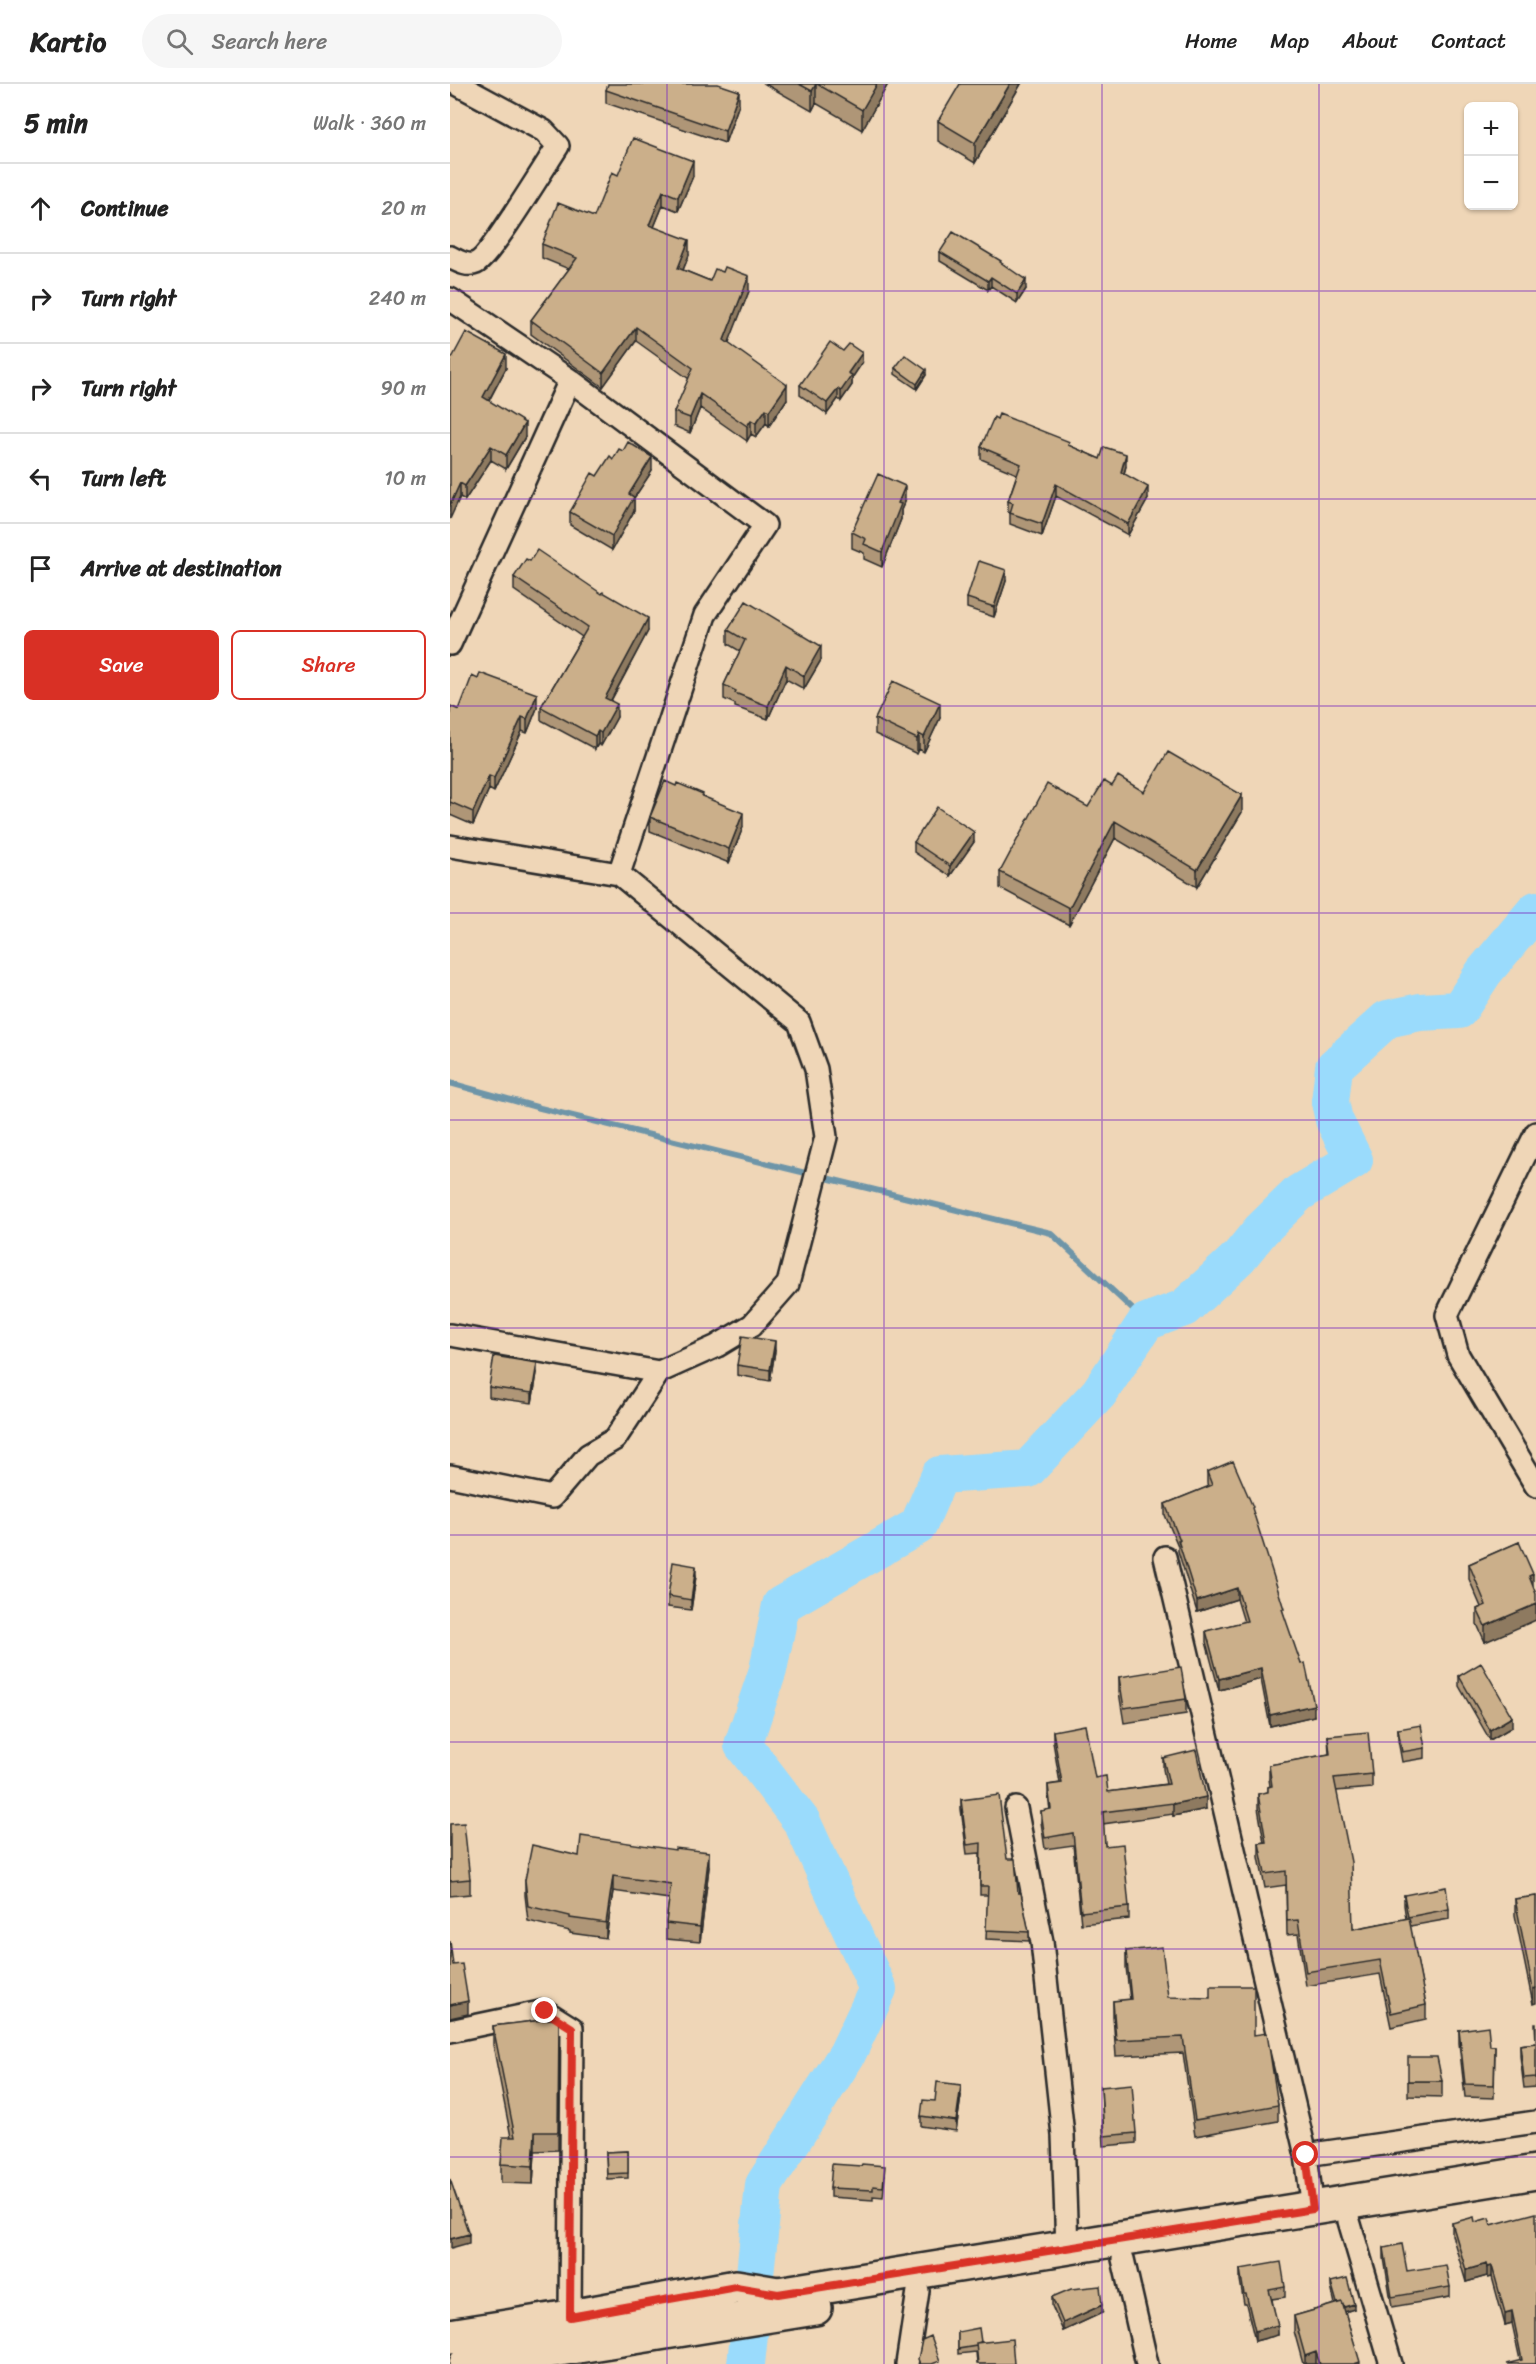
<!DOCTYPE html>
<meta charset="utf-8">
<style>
:root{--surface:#fff;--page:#f6f6f6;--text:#222;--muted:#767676;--line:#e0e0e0;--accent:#d93025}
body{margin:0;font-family:Sriracha,sans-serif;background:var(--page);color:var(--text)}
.controls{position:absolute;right:18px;top:18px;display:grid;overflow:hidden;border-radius:9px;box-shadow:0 2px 4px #0004}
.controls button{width:54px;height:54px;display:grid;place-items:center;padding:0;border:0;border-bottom:2px solid var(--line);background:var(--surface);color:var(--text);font:30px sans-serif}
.stop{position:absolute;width:18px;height:18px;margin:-14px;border:4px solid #d93025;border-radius:50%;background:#fff}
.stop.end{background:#d93025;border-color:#fff;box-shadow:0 2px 6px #0008}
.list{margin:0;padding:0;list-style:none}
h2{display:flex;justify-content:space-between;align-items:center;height:78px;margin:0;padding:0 24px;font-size:26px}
h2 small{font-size:20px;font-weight:400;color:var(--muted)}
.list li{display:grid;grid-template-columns:39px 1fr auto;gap:18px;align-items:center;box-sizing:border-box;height:90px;padding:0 24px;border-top:2px solid var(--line)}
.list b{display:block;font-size:22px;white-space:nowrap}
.list em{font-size:20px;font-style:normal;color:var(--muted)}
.actions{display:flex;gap:12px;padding:18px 24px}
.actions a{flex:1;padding:14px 0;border:2px solid var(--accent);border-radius:9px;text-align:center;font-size:21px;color:var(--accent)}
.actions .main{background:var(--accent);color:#fff}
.icon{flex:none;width:33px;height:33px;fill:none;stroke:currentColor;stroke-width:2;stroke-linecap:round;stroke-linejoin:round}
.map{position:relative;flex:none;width:1086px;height:2280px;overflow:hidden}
header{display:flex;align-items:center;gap:36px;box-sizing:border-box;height:84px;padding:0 30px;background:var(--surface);border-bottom:2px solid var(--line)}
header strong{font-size:28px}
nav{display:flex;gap:33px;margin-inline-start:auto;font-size:21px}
.search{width:420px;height:54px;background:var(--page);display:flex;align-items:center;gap:15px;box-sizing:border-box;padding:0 21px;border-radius:33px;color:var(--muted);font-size:22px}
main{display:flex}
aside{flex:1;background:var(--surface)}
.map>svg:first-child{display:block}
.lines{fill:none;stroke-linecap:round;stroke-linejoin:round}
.stream{stroke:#6e95a8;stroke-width:6}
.river{stroke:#9adbfc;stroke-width:38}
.minor-casing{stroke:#2b2b2b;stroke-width:26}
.primary-casing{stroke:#2b2b2b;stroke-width:38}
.minor{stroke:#efd6b7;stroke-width:21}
.primary{stroke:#efd6b7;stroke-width:33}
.wall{fill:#af9677;stroke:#2b2b2b;stroke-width:1.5}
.shaded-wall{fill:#8e7a61;stroke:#2b2b2b;stroke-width:1.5}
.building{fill:#cbaf8a;stroke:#2b2b2b;stroke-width:1.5}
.route{stroke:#d93025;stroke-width:8}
.grid{fill:none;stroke:#7b2cbf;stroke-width:1.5;stroke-opacity:0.55}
</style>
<header>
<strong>Kartio</strong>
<div class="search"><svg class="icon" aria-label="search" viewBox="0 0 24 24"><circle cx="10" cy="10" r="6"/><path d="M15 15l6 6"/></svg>Search here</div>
<nav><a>Home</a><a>Map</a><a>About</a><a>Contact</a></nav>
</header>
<main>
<aside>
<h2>5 min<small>Walk · 360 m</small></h2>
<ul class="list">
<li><svg class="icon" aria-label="ahead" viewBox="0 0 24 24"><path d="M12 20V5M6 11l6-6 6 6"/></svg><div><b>Continue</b></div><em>20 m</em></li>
<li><svg class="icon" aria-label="right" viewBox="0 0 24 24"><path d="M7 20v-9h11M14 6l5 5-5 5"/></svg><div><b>Turn right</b></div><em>240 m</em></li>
<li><svg class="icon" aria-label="right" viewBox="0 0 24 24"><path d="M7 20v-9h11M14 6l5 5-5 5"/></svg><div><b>Turn right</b></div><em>90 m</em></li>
<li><svg class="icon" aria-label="left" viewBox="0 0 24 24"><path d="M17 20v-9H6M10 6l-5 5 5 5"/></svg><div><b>Turn left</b></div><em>10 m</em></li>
<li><svg class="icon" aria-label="arrive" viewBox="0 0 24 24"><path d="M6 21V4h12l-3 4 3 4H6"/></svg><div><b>Arrive at destination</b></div></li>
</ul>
<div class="actions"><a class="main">Save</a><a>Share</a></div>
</aside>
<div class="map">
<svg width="1086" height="2280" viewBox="0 0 1086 2280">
<rect width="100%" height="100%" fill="#efd6b7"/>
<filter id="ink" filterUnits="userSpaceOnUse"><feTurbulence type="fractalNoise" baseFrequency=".0167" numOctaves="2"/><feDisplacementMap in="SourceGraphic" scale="12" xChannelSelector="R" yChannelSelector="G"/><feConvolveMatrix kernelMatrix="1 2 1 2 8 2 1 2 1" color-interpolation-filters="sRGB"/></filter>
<g filter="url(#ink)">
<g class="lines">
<path class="stream" d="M0,999l90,25 511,125 95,89"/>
<path class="river" d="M296,2280l18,-179 83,-131 31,-65 -76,-167 -59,-77 25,-75 13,-65 137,-79 22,-51 88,-6 71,-76 47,-71 38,-14 55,-51 22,-27 38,-37 55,-33 -20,-40 -4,-18 4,-35 53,-48 33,-7 39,-2 25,-38 52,-62"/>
<defs>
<path id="minor" d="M0,173c8,4 17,10 26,6 13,-5 70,-99 82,-117l-14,-15 -87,-47
M0,215l120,81 195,145 -60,90 -86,259
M0,560l120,-264
M0,762l169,28 180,148 17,47 10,68 -38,147 -36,41 -35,21 -58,26 -44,67 -27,16 -36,42 -102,-21
M1086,1049l-89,182 11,40 78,131
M0,1251l209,37
M715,1473l141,598 7,54
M566,1724l26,134 21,193 4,113
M0,1947l95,-20 27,17 -2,289
M856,2071l230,-33
M899,2137l42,143
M673,2175l24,105
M457,2280l11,-73"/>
<path id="primary" d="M0,2252l120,-19 166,-30 42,7 758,-122
M16,2280l349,-56"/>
</defs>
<use href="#minor" class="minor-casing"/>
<use href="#primary" class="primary-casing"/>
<use href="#minor" class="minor"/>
<use href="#primary" class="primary"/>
</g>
<path class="wall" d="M315,0h123l-26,46 -46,-27 -4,8z
M571,0l-46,79 -37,-22v-20z
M156,6l133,14 -14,39 -119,-40z
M168,91l75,1 -15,35 -15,-6 -9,22 35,28 -6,15 27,11 39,10 -21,52 59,56 -18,27 -3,-3 -10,14 -5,-3 -4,7 -47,-33 -10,25 -16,-7v-14l15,-33 -53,-38 -33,46 -72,-53v-14l38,-51 -27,-11v-14l52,-27z
M490,168l61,11 25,26 -9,14 -26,-17 -3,4 -48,-29z
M0,273l56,11 -17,33 36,36 -19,32 -15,-9 -26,40 -5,-3z
M412,279l-10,15v7l-11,16 -3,-2 -11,15 -27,-19v-10z
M445,284l31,7 -9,14 -22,-15z
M620,362l30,13 26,7 -2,8 24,25 -20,36 -72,-39 -14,40 -32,-12v-11l-2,-1v-11l9,-27 -36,-15v-12z
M163,375l39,12 -18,27v13l-22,39 -42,-25v-13l27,-36z
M455,417l-4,9v9l-19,48 -18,-8v-6l-12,-5v-16z
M64,493l134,54 -37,70 6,16 -16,29 -3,-2 -3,5 -54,-29v-13l41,-70 -68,-47z
M556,497l-12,36 -27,-9v-10z
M278,546l93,30 -17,29 -18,-10 -18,40 -33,-12v-3l-11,-5v-14l16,-34 -12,-7z
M0,622l9,4 78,-2 -10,25 -5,-2 -28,61 -5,-3 -16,36 -23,-10z
M490,634l-16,34 -5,-3 -2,5 -42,-20v-15z
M662,702l130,26 -45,75 -82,-49 -46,87 -69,-37v-16l88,-65z
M253,712l40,31 -14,36 -79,-32v-14z
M464,758h60l-24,34 -36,-24z
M325,1267l-5,30 -33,-6v-10z
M87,1289l-5,30 -43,-6v-10z
M757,1388l46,41 61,203 -44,10 -9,-47 -42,11 -13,-48v-11l38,-9 -7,-23 -40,13 -19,-61v-5l-13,-31v-11l43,-17 -1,-4z
M1069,1458l-34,100 -8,-18v-15l4,-2 -12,-28v-15z
M246,1492l-5,34 -23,-3v-11z
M1009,1592l53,51 -22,13 -31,-54z
M669,1593l67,22v15l-62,9 -5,-31z
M948,1645l27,19v10l-23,4 -4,-22z
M603,1647l55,61 58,-8 -3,-15v-11l43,51 -33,7v-2l-70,10 2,22 24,61v12l-48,5 -8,-79 -28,4 -4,-27v-11l9,-1 -2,-14v-11l12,-2 -7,-41z
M878,1652l44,38v14l-36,3 17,138 53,-10 -2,-14v-10l45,14v10l-39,7 16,79v14l-35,8 -11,-53 -74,12 -8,-52 -11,1 -1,-50 -21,3 -6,-31v-14l5,-1 -6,-34v-14l10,-2v-5l2,-1 -1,-7v-14l60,-11z
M511,1716l46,59 11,34 11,39v9l-43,-2 2,-44h-8v-42l-13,1 -6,-45z
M0,1740l20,55v15l-20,2z
M129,1772l130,11 -9,75 -34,-3v-16l3,-24 -56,-8 -7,47 -36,-5v-2l-42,-10 -3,-26v-15z
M1086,1812l-3,108 -18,-89v-16z
M676,1867l42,46 86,38 24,70v16l-83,15 -12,-83 -67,3 -3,-40v-15l17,-1 -4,-33z
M109,1934l-1,132 -23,1 -2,33 -32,-1v-19l10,-27 -18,-92v-19z
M1085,1940h1v63l-12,1 -4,-32v-11l16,-2z
M1009,1946l31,16h5l-1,52 -29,-1 -6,-54z
M958,1997h34v16l-34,-1z
M651,2003l35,46v10l-32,3z
M511,2012l-5,35 -35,-5v-10l14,-15z
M178,2067v27l-21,1 -1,-27z
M411,2082l24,10 -2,21 -10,-1v4l-43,-3v-9z
M1025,2138l61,142 -16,-4 -8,-37 -7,2 -13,-48 -4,1 -1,-2 -21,6 -14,-47v-12z
M934,2164l23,23 43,16v10l-58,10 -8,-49z
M790,2185l45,18v10l-13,2 6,36 -23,6 -9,-37h-2l-4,-24z
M881,2198l23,27 -9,3 15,52h-57l-9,-33v-15l41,-12 -4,-17z
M602,2213l50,16 -39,18 -11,-25z
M508,2248l23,10 33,22h-37l-1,-12 -18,2z"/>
<path class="shaded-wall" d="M366,0v19l-4,8v-20z
M427,0h11l-26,46v-20z
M560,0h11l-46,79v-20z
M289,7v13l-14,39v-12z
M243,77v15l-15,35v-14z
M213,107v14l-14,34v-14z
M239,156v15l-11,27v-14z
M299,192v15l-25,64v-15z
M541,193v9l-3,4v-9z
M576,196v9l-9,14v-9z
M186,243v14l-33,46v-14z
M412,269v10l-10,15v7l-11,16v-10l7,-18z
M56,270v14l-23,43v-14z
M476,286v5l-9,14v-5z
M337,301v14l-18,27v-15z
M388,305v10l-11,15v-11z
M250,310v14l-10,25v-15z
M316,325v14l-10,14v-14z
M301,336v14l-4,7v-15z
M75,339v14l-19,32v-14z
M41,362v14l-26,40v-14z
M676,370v12l-5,18v-12z
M202,373v14l-18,27v13l-22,39v-14l17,-42z
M10,399v14l-10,22v-14z
M606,400v12l-14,40v-12z
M455,402v15l-4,9v9l-19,48v-15l16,-49z
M698,403v12l-20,36v-11z
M556,486v11l-12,36v-10z
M198,534v13l-43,80v-13z
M371,562v14l-17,29v-13z
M336,581v14l-18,40v-13z
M87,610v14l-10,25v-14z
M490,619v15l-16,34v-15z
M167,620v13l-16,29v-13z
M72,633v14l-28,61v-14z
M148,647v13l-3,5v-13z
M469,650v15l-2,5v-15z
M39,692v13l-16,36v-13z
M792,711v17l-45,75v-17z
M293,729v14l-14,36v-14z
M665,737v17l-46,87v-17z
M524,748v10l-24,34v-10z
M325,1257v10l-5,30v-11z
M87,1279v10l-5,30v-10z
M246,1482v10l-5,34v-10z
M1083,1490v16l-4,-14z
M787,1504v11l-40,13v-11z
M1086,1520v16l-51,22v-16z
M811,1584v11l-42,11v-11z
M864,1621v11l-44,10v-11z
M1062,1633v10l-22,13v-10z
M756,1713v12l-33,7v-12z
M259,1768v15l-9,75v-15z
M163,1792v15l-7,47v-15z
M1086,1904v15l-3,1v-15z
M18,1917v13l-18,4v-13z
M511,2001v11l-5,35v-10z
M85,2048v19l-2,33v-18z
M19,2150v9l-18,5v-9z
M1037,2180v12l-21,6v-12z
M1042,2182v11l-4,1v-11z
M904,2220v5l-16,5v-5z
M652,2221v8l-39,18v-8z
M1062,2227v12l-7,2v-12z
M828,2241v10l-23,6v-10z
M866,2268v12h-11v-8z"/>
<path class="building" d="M158,0h110l21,7 -14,40 -119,-41z
M349,0h17l-4,7z
M367,0h60l-15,26z
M510,0h50l-35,59 -37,-22z
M183,54l60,23 -15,36 -15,-6 -14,34 40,15 -11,28 32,13 5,-12 8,3 2,-5 24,9 -25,64 63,45 -18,26 -3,-2 -10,14 -5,-3 -4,6 -47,-32 -10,24 -16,-6 19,-44 -57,-41 -33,46 -72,-53 46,-62 -35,-14 16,-41 36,14 18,-45 6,3z
M503,148l48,29 -1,1 26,18 -9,14 -26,-17 -3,4 -48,-29z
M16,248l40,22 -23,43 42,26 -19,32 -15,-9 -26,40 -5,-3 -10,22v-148l2,1z
M380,258l13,9 6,-7 13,9 -14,20 4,2 -11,16 -3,-2 -11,14 -27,-18z
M455,271l21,15 -9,14 -22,-16z
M549,330l71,28 -2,3 32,14 4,-12 22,7 -5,18 27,15 -20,37 -72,-40 -14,40 -32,-11 3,-10 -5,-2 13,-37 -40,-17 13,-30 3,2z
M178,358l24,15 -23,37 5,3 -22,39 -42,-24 22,-39 5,3 13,-20 3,3 6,-10 4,2z
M428,390l27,12 -7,17 3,1 -19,48 -18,-8 2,-5 -14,-7z
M87,466l65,44 1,-2 45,26 -43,80 12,6 -16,29 -3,-2 -3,5 -54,-29 47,-80 -74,-50 12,-18 4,2z
M529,477l27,9 -12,37 -27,-9z
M296,517l75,45 -17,30 -18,-11 -18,41 -33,-13 1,-2 -12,-6 21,-45 -17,-10z
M30,589l57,21 -10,25 -5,-2 -28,61 -5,-2 -16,36 -23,-10v-96l9,4 13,-34 6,3z
M443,597l47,22 -16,34 -5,-3 -2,5 -42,-20z
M718,668l74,43 -45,75 -82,-49 -46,87 -69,-36 47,-88 41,23 16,-26 8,5 6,-10 26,16z
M215,697l11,5 1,-3 26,11 -1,2 41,17 -14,36 -79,-32z
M487,723l37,25 -24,34 -36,-24z
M292,1252l33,5 -5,29 -33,-5z
M44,1272l43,7 -5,30 -43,-6z
M783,1377l20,46 -1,1 32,101h-2l19,55 4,-1 9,42 -44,10 -9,-47 -42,11 -13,-48 41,-10 -10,-33 -40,13 -19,-61h2l-15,-36 47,-19 -5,-13z
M1069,1458l14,32 -4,2 7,18v10l-51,22 -8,-17 9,-4 -17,-41z
M223,1478l23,4 -5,34 -23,-4z
M1031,1579l31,54 -22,13 -31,-54z
M731,1583l5,32 -62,9 -5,-31z
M635,1641l10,53 11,-2 2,16 61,-8 -6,-26 33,-8 10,47 -33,7v-1l-70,9 2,34 18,-2 6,63 -48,5 -8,-79 -28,5 -4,-27 10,-2 -3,-24 14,-2 -9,-52z
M971,1641l4,23 -23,4 -4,-23z
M918,1648l4,42 -38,4 17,84 2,67 56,-11 17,87 -35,8 -11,-53 -74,12 -8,-52 -11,1 -1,-50 -21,3 -6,-31 7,-1 -8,-48 10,-2v-5l4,-1 -3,-21 61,-11 -2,-18z
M549,1711l8,64h8l3,34h3l8,39 -43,-2 2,-44h-8l1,-43 -14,2 -6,-45z
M14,1739l6,56 -20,2v-57z
M131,1752l94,14v-2l34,4 -9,75 -34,-4 5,-39 -58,-8 -7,47 -36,-5v-2l-42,-10 -3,-26 7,-35 47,11z
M996,1803l3,22 -41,8 -4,-22z
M1086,1812v92l-3,1 -18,-90z
M0,1857l3,24 9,-1 6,37 -18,4z
M712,1863l6,50 42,1v-12h44v49l13,-2 11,72 -83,15 -12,-83 -67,3 -3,-39 18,-2 -5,-48z
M109,1934l-1,114h-23l-2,34 -32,-2 2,-27h12l-22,-111z
M1038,1942l2,20h5l-1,39 -29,-1 -6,-54z
M1086,1959v34l-12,1 -4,-33z
M958,1973h29l5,24h-34z
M487,1998l24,3 -5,36 -35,-5 2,-16 12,1z
M682,2000l4,49 -32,3 -3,-49z
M178,2067v22l-21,1 -1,-22z
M382,2080l29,2 1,-2 23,2 -2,21 -10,-1v4l-43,-2z
M0,2095l19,55 -19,5z
M1086,2129v151h-30l16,-4 -10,-49 -7,2 -13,-47 -4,1 -1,-3 -21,6 -14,-47 22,-6 1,5 14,-4 2,7z
M952,2160l5,27 39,-6 4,22 -58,10 -8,-49z
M831,2178l4,25 -16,3 9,35 -23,6 -9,-37h-2l-4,-25z
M897,2194l7,26 -10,3 -2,-5 -5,1 -6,-21z
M650,2202l2,19 -39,18 -11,-26 19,-8z
M892,2218l18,60 -6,2h-34l-4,-12 -11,4 -11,-40z
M529,2244l2,14 -5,1v3l-18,3v-17z
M481,2252l9,25 -8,3h-12l-2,-5 4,-19z
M562,2255l2,25h-36l-2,-21z"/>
</g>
<g class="lines" filter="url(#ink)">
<path class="route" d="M95,1927l27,17 -2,289 166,-30 42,7 535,-85 -7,-54"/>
</g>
<path class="grid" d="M217,0v2280M434,0v2280M652,0v2280M869,0v2280M0,207h1086M0,415h1086M0,622h1086M0,829h1086M0,1036h1086M0,1244h1086M0,1451h1086M0,1658h1086M0,1865h1086M0,2073h1086"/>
</svg>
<div class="controls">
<button>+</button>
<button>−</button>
</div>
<div class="stop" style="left:856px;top:2071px"></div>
<div class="stop end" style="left:95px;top:1927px"></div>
</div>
</main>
